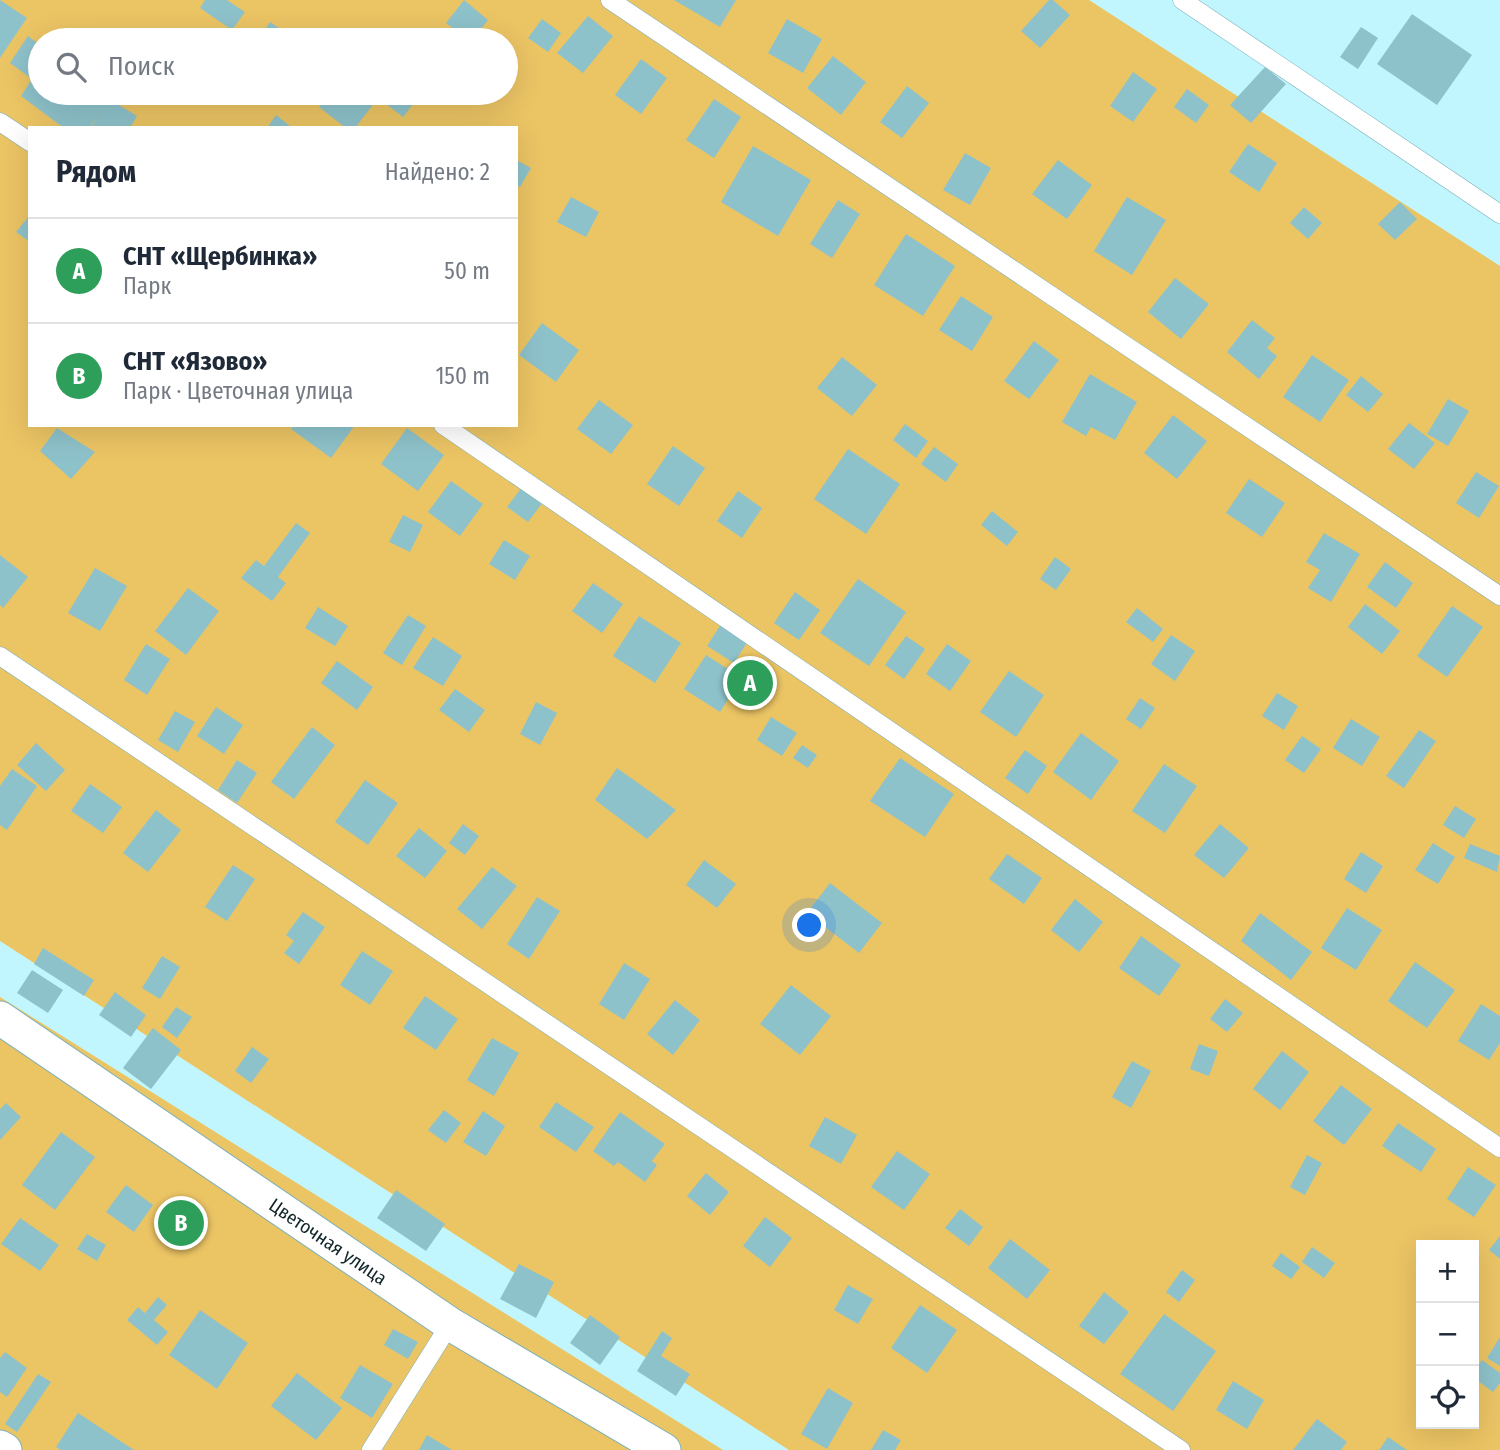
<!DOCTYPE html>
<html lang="ru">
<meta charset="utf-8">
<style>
:root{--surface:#fff;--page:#f6f6f7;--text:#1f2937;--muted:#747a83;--line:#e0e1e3;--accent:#db2777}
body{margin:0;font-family:"Fira Sans Condensed",sans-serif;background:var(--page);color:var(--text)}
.controls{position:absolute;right:21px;bottom:21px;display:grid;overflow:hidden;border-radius:0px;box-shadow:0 7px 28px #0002}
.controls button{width:63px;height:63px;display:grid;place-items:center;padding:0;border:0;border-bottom:2px solid var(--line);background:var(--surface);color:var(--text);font:35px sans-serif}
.you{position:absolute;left:810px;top:926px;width:24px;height:24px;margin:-18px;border:5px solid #fff;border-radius:50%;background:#1a73e8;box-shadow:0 0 0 10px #1a73e833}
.badge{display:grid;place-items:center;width:46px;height:46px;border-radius:50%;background:var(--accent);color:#fff;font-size:23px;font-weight:700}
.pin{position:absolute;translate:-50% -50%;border:4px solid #fff;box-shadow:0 2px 7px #0006}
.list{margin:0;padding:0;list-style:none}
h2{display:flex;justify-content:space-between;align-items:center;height:91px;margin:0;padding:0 28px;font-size:30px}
h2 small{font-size:23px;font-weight:400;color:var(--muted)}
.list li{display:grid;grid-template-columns:46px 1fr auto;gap:21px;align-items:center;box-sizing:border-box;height:105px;padding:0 28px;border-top:2px solid var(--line)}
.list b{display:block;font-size:26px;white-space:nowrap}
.list p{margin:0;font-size:23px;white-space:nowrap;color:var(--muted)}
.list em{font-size:23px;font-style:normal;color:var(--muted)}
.icon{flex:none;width:38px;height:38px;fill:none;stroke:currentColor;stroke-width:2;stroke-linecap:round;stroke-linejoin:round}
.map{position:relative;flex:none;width:1500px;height:1450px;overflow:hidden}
.search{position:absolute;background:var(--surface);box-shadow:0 7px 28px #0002;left:28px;top:28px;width:490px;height:77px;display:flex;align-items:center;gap:18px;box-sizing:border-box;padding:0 24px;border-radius:38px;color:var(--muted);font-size:26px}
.panel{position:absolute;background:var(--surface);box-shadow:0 7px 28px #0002;left:28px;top:126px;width:490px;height:301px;border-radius:0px}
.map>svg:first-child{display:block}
.green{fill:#ebc464;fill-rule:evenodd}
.building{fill:#8ec2ca}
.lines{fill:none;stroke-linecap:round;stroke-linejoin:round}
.lane-casing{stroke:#7eb1b8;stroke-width:19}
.street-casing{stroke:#7eb1b8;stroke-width:35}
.lane{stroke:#fff;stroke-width:18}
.street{stroke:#fff;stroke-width:33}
.labels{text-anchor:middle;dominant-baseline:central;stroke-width:5;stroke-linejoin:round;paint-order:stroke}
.street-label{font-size:19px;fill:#12272a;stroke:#fff}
</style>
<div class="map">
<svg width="1500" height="1450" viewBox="0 0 1500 1450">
<rect width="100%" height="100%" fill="#c1f6fe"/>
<path class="green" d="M0,0h1089l411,266v1184h-711l-789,-509zM40,40h466v53h-466zM30,128h486v297h-486zM1421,1245h53v179h-53z
M0,997l723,453h-723z"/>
<path class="building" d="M0,0l27,18 -27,40z
M205,0h22l18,12 -13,18 -32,-22z
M464,0l24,20 -16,20h-4l-22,-17z
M674,0h62l-16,27z
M1049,0h4l17,15 -30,33 -19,-17z
M1412,14l60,41 -35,50 -60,-41z
M588,16l25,20 -30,37 -26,-20z
M542,19l19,14 -13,19 -20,-14z
M787,19l35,20 -19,34 -35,-20z
M270,22l27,18h-31l-6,-3z
M1361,27l17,11 -20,31 -18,-12z
M28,36l12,9v48h38l-8,11 9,-11h33l4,3 -7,3 28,17 -7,12h-35l-3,-2 7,-12 -9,14h-26l-43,-32 11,-17 -22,-16z
M833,56l33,26 -25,33 -34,-27z
M641,59l26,19 -26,36 -26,-19z
M1265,67l21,17 -35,39 -21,-18z
M1133,72l24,17 -24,33 -23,-16z
M907,86l22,17 -27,35 -22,-16z
M1187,89l22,16 -13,18 -22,-16z
M330,93h33l12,9 -20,26h-9l-27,-21z
M381,93h38l2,1 -18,23 -26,-20z
M714,99l27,18 -27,41 -28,-18z
M276,115l14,11 -2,2h-21z
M1248,144l29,19 -18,29 -30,-20z
M753,146l58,34 -33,56 -57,-34z
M965,153l26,15 -21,37 -27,-15z
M516,160l15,8 -11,19 -4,-2z
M1058,160l34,25 -25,34 -35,-25z
M571,197l28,15 -13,25 -29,-15z
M1127,197l39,23 -34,55 -38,-24z
M838,200l22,14 -28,44 -22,-14z
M1400,202l17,17 -22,21 -17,-16z
M1304,207l18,16 -14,16 -18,-16z
M30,215v27l-14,-10z
M906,234l49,32 -32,50 -49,-31z
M1175,278l34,26 -28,35 -33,-27z
M961,296l32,21 -21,34 -33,-21z
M1252,320l23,18 -8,10 10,8 -18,23 -32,-27z
M542,323l37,27 -23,32 -37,-27z
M1034,341l25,19 -30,39 -25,-18z
M1312,355l37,25 -29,42 -37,-25z
M842,357l35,28 -25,31 -35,-28z
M1090,374l47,28 -22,38 -24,-13 -5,9 -24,-14z
M1361,376l22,18 -15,18 -22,-17z
M1448,399l21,12 -21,35 -21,-12z
M599,400l34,25 -22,29 -34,-25z
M1173,415l34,26 -30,38 -33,-26z
M1409,423l26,20 -21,26 -26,-20z
M905,424l23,17 -12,17 -23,-18z
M294,425h61l-24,33 -40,-29z
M57,428l38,24 -24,27 -31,-28z
M407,428l37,27 -26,36 -37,-27z
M673,446l32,22 -26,38 -32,-22z
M934,447l24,17 -12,18 -25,-18z
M848,449l52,35 -34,50 -52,-35z
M1476,472l23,14 -20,32 -23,-15z
M1249,479l36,24 -23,34 -36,-24z
M451,481l32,23 -23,32 -32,-24z
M522,487l21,15 -15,20 -21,-15z
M738,491l24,17 -20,30 -25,-17z
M992,511l26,21 -11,14 -26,-21z
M403,515l20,10 -13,27 -21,-10z
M296,523l14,10 -32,44 8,6 -14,18 -31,-23 15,-18 8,6z
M1324,533l36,21 -29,48 -23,-14 12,-18 -14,-8z
M504,540l26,16 -15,24 -26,-16z
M0,555l28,22 -25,31 -3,-3z
M1055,557l16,12 -15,21 -16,-11z
M1385,562l28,21 -17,25 -29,-21z
M95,568l32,18 -27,45 -32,-18z
M858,579l48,33 -37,54 -49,-33z
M593,583l30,21 -21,29 -30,-22z
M188,588l31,23 -33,44 -31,-24z
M795,592l25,18 -21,30 -25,-17z
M1365,604l35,27 -18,23 -34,-27z
M1452,606l31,21 -36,50 -30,-21z
M318,607l30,19 -13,20 -30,-18z
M1137,608l26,21 -10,13 -27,-20z
M408,615l18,11 -24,39 -19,-12z
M639,616l42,27 -26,40 -42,-27z
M723,621l27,17 -16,25 -27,-17z
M1171,635l24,16 -20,30 -24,-17z
M906,636l19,13 -21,30 -19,-14z
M433,637l29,19 -19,30 -30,-18z
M146,644l24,15 -23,36 -23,-15z
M947,644l24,17 -21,30 -24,-17z
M706,655l36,23 -22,34 -36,-23z
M337,661l36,26 -16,23 -36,-27z
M1009,671l35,24 -28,42 -36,-25z
M455,689l30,21 -16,22 -30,-22z
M1277,693l21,13 -14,24 -22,-14z
M1140,698l15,10 -14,21 -15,-10z
M536,702l21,11 -17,32 -20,-11z
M216,707l27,18 -19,29 -27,-18z
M175,711l20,11 -17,30 -20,-12z
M771,717l26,16 -15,23 -25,-16z
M1351,719l29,18 -18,29 -29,-18z
M312,727l23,18 -41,54 -23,-17z
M1419,730l17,11 -32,47 -18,-12z
M1081,733l38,28 -28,39 -38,-28z
M1302,736l19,13 -17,24 -19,-13z
M36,743l29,27 -19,21 -29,-26z
M802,745l15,10 -9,13 -15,-10z
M1025,750l22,16 -19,28 -23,-16z
M900,758l54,36 -29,43 -55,-36z
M237,760l20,13 -20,30 -19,-13z
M1164,764l33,22 -32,47 -33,-22z
M617,768l59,42 -29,29 -52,-39z
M12,769l25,17 -30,44 -7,-5v-39z
M365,780l33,23 -30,42 -33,-23z
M90,784l32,23 -19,26 -32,-22z
M1455,806l21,13 -12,19 -21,-13z
M156,810l25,20 -33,42 -25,-19z
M463,824l16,12 -14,19 -16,-12z
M1220,824l29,24 -25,30 -30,-23z
M419,828l28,23 -22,27 -29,-22z
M1433,843l22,14 -17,27 -23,-14z
M1470,844l30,12 -3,16 -33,-14z
M1361,852l22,14 -17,27 -22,-14z
M1007,854l35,24 -18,26 -35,-25z
M704,860l32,24 -19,24 -31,-23z
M233,865l22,14 -28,42 -22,-14z
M492,867l25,19 -35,43 -25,-20z
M830,883l52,40 -23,30 -52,-40z
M537,897l23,14 -31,48 -22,-15z
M1075,899l28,23 -24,30 -28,-22z
M1347,908l35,22 -26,40 -35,-22z
M303,912l22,15 -26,37 -15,-11 10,-12 -8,-6z
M1260,913l52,39 -21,28 -50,-39z
M1141,936l40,29 -22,31 -40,-28z
M43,948l51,32 -10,16 -50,-32z
M362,951l31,20 -23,34 -30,-20z
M162,956l18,11 -20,32 -18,-11z
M1415,962l40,28 -28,38 -39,-27z
M624,963l26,16 -26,41 -25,-16z
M32,970l31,20 -15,23 -31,-20z
M791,985l40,31 -31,39 -40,-31z
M115,992l31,23 -15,22 -32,-22z
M425,996l33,23 -22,31 -33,-22z
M1225,999l18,14 -16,19 -17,-13z
M675,1000l25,20 -27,35 -26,-21z
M1481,1004l19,12v27l-11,17 -31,-19z
M176,1007l16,10 -15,21 -15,-11z
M153,1028l28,22 -30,39 -28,-21z
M492,1038l27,15 -25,43 -27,-16z
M1199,1044l19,7 -9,25 -19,-7z
M252,1047l17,12 -18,24 -16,-12z
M1282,1051l27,21 -29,38 -27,-21z
M1132,1061l19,10 -20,37 -19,-11z
M1341,1085l31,24 -28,36 -31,-24z
M556,1102l38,25 -18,25 -37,-25z
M6,1103l15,14 -21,23v-31z
M444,1110l17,13 -15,20 -18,-13z
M483,1111l22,15 -19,30 -23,-14z
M620,1112l45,32 -13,17 5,4 -12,17 -27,-20 -4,4 -21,-15z
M825,1117l32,18 -16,29 -32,-18z
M1398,1123l38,26 -15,23 -39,-26z
M61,1132l34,25 -40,53 -33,-25z
M897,1151l33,23 -26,36 -33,-23z
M1307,1155l15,8 -17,32 -15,-8z
M1468,1167l28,18 -22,32 -27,-18z
M706,1173l23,19 -19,23 -23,-19z
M126,1185l27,20 -19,27 -28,-20z
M396,1190l49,34 -19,27 -49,-33z
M960,1209l23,18 -14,19 -24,-18z
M765,1217l27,21 -22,29 -27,-21z
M20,1218l39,27 -19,26 -39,-27z
M87,1234l19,11 -9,16 -20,-12z
M1500,1236v23l-11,-9z
M1010,1239l40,31 -23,29 -39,-31z
M1312,1247l23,16 -11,15 -22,-16z
M1281,1253l19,14 -9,12 -19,-13z
M519,1264l35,18 -18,36 -36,-19z
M1182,1270l13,10 -16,22 -13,-10z
M848,1285l25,14 -15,25 -24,-14z
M1104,1292l25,20 -25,32 -25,-18z
M158,1297l9,8 -13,15 14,12 -11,13 -30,-25 11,-13 7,6z
M920,1305l37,25 -30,43 -36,-25z
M200,1310l48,33 -31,46 -48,-34z
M1164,1314l52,37 -43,60 -53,-37z
M590,1315l30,22 -20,28 -30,-22z
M393,1329l25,13 -10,17 -24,-14z
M662,1331l10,7 -11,18 29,18 -14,22 -39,-25z
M1500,1337v29l-13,-8z
M5,1352l22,16 -20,29 -7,-5v-34z
M1474,1360l5,4 3,-4 18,13v10l-7,9 -19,-14z
M360,1365l33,19 -21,34 -32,-20z
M297,1373l45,35 -26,32 -45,-34z
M38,1374l13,8 -34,50 -12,-8z
M1233,1381l31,19 -17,29 -31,-19z
M828,1388l25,15 -26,46 -26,-15z
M78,1413l56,37h-73l-5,-3z
M1317,1419l30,23 -6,8h-48z
M883,1430l18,10 -6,10h-24z
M427,1435l25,15h-33z
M1388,1437l19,13h-28z"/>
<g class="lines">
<defs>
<path id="lane" d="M610,0l890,596
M1182,0l318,214
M0,122l30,20
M443,425l1057,723
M0,656l1181,794
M371,1450l79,-126"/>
<g id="street">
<path id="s1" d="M0,1018l450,306 214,126"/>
<path d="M0,1447l5,3"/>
</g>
</defs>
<use href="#lane" class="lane-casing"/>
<use href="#street" class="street-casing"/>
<use href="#lane" class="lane"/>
<use href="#street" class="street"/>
</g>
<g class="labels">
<g class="street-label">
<text stroke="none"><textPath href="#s1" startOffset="397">Цветочная улица</textPath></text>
</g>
</g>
</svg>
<div class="controls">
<button>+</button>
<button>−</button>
<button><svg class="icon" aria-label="locate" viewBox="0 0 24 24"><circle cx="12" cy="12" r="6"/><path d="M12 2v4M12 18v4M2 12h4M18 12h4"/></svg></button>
</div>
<div class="you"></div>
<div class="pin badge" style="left:750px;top:683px;background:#2e9e5b">A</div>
<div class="pin badge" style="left:181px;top:1223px;background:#2e9e5b">B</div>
<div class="search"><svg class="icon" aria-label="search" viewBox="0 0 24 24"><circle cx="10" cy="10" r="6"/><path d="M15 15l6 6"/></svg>Поиск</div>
<section class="panel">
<h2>Рядом<small>Найдено: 2</small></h2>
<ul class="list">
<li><span class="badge" style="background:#2e9e5b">A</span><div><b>СНТ «Щербинка»</b><p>Парк</p></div><em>50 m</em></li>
<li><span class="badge" style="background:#2e9e5b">B</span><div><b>СНТ «Язово»</b><p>Парк · Цветочная улица</p></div><em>150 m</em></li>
</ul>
</section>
</div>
